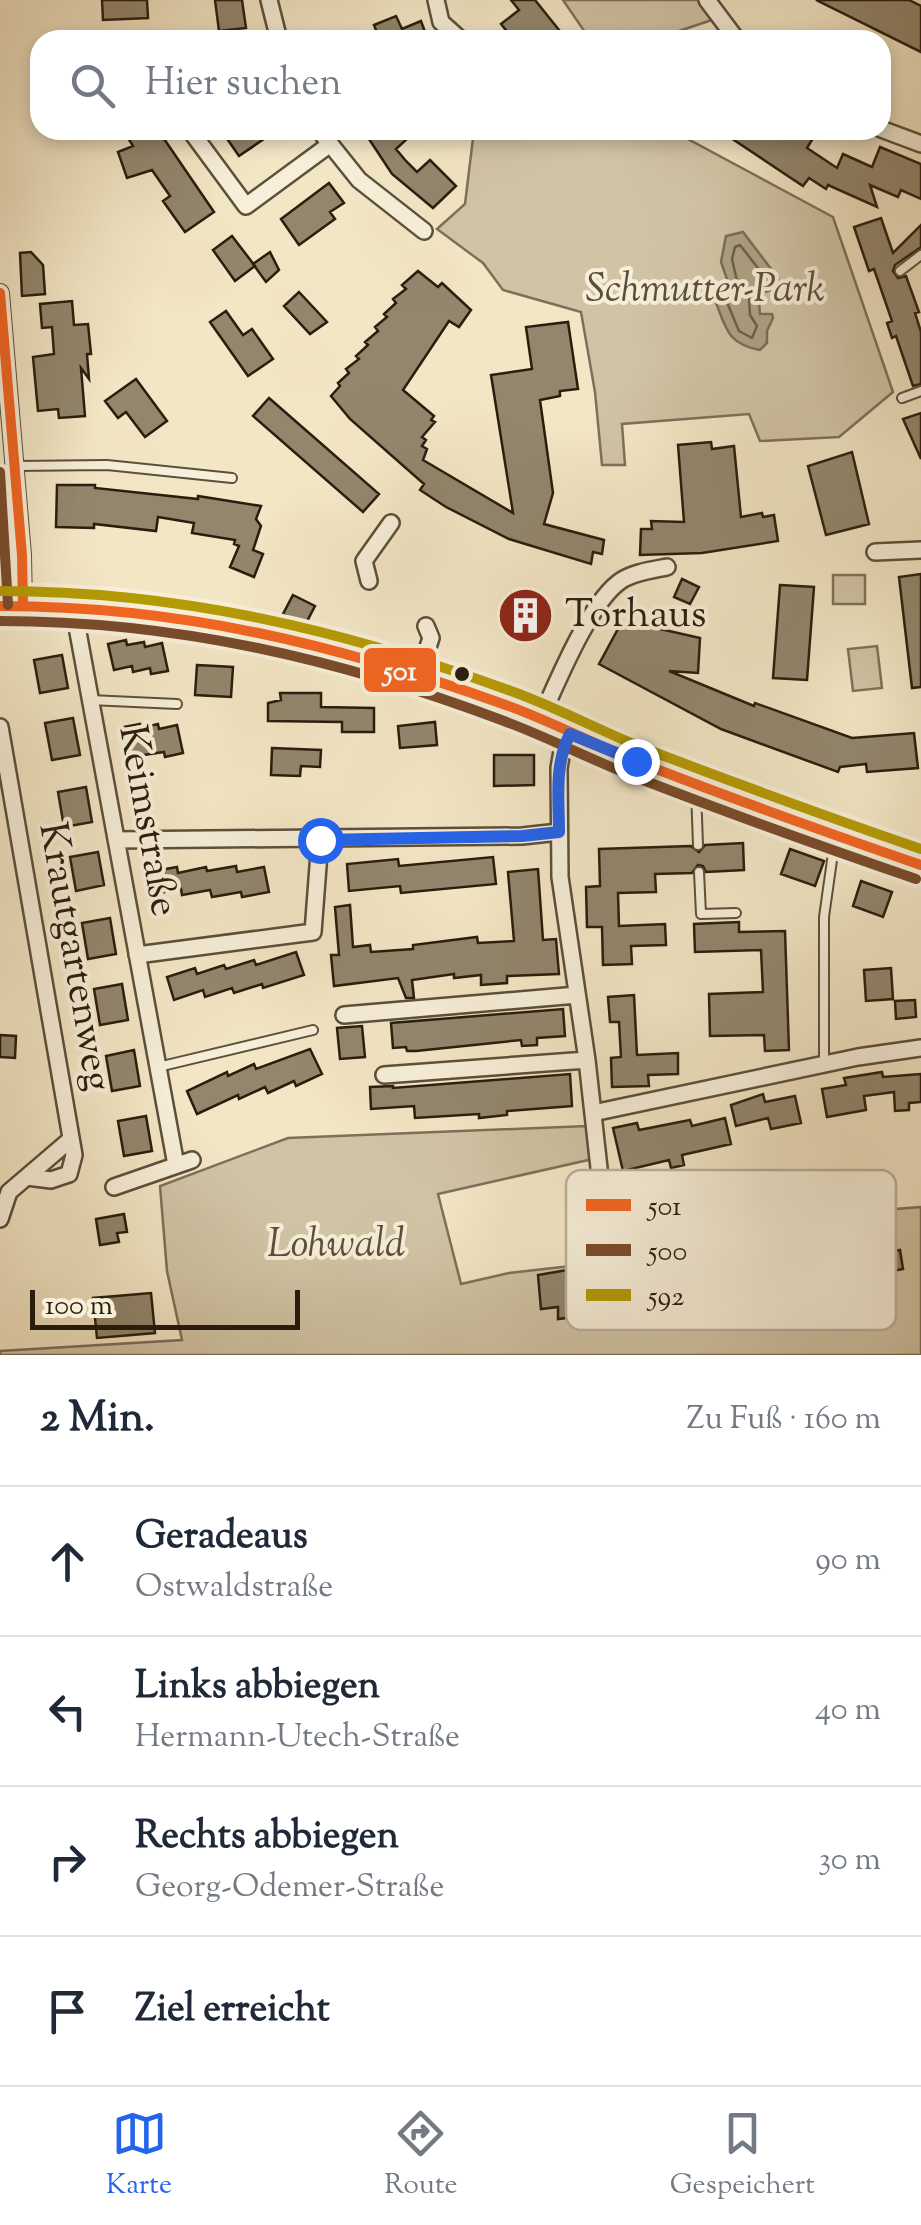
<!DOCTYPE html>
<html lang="de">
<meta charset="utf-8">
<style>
:root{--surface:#fff;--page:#f2f2f3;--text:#1f2937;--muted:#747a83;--line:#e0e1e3;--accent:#2563eb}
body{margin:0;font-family:"Sorts Mill Goudy",serif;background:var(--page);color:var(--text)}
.scale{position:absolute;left:30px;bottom:25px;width:270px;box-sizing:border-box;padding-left:10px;border:5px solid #291d0d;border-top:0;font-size:28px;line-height:35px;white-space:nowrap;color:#291d0d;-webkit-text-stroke:8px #f7efd9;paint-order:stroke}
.stop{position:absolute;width:30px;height:30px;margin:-22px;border:8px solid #2563eb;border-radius:50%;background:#fff}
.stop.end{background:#2563eb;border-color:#fff;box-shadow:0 2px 10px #0008}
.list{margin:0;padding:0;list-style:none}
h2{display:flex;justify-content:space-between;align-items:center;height:130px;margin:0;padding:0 40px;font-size:42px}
h2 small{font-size:32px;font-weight:400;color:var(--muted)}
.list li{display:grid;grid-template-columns:65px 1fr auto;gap:30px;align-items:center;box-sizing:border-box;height:150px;padding:0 40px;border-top:2px solid var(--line)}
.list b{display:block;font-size:38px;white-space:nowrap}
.list p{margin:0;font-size:32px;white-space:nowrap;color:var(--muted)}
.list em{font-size:32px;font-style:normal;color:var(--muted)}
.icon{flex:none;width:55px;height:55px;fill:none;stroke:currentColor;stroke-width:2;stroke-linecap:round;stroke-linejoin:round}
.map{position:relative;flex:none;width:921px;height:1355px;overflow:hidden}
.search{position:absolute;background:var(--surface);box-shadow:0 5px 15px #0003;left:30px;right:30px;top:30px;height:110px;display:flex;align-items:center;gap:25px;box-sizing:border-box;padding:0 35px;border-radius:30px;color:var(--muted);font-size:38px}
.sheet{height:730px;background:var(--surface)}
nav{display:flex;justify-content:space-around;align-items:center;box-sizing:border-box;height:140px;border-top:2px solid var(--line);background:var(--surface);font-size:28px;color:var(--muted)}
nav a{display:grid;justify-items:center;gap:5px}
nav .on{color:var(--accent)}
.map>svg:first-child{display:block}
.green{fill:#d1c4a6;stroke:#7d705a;stroke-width:2.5}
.water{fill:#aea286;stroke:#796d56;stroke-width:2.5}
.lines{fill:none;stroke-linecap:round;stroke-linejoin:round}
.shore{stroke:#6c604a;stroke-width:2.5}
.building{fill:#92866d;stroke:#291d0d;stroke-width:2.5}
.lane-casing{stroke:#5c4f3b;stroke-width:12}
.street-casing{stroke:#5c4f3b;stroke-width:20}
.secondary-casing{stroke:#291d0d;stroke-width:28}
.lane{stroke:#f7efd9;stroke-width:8}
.street{stroke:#f7efd9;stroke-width:15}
.secondary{stroke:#f7efd9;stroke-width:22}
.bus-1-casing{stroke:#f7efd9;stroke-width:18}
.bus-2-casing{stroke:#f7efd9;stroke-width:18}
.bus-3-casing{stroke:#f7efd9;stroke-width:18}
.bus-1{stroke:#f26522;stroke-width:10}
.bus-2{stroke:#7a4b2a;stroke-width:10}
.bus-3{stroke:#b49a05;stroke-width:10}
.route{stroke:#2563eb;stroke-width:12}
.bus-dot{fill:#291d0d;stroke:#f7efd9;stroke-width:4}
.labels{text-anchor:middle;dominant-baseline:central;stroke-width:8;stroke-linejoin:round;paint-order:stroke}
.park-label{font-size:40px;font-style:italic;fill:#5b4f3b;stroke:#f7efd9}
.poi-label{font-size:40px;fill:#291d0d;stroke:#f7efd9;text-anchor:start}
.street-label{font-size:40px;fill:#291d0d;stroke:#f7efd9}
.key{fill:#f7efd9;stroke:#b9b09c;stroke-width:2.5}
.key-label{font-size:28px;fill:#291d0d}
.line-badge{stroke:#f7efd9;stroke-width:4}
.badge-label{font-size:28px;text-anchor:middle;font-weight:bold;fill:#fff}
</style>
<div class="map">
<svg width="921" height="1355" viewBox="0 0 921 1355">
<rect width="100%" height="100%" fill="#f3e6c5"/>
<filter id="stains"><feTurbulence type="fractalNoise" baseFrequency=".002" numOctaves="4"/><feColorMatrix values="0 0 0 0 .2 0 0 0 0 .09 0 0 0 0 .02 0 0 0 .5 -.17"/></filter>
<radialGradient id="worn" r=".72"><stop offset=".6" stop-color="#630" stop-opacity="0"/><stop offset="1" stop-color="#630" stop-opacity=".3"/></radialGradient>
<path class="green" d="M563,0h144l11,18 -66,22h-70l5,-5z
M474,130h197l162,87 60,175 -54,45 -79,4 -11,-27 -127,10 3,41h-23l-7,-73 -14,-80 -78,-22 -20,-27 -46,-34 28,-25z
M833,575h32v29h-32z
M877,646l5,42 -29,3 -5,-42z
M587,1126l10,32 -159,36 23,90 48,-11 115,-13 -2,-30 299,-23v148h-921v-4l182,-11 -15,-69 -7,-85 128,-48z"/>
<path class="water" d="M743,232l35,46 1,10 -15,4 -5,10 1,12h12l1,4 -6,13v12l-7,7c-33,-6 -34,-22 -45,-50l12,-21 -6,-17 5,-26z"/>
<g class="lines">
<path class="shore" d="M740,245l25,32 -16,22 1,16 7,11 -5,12 -13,-7 -13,-31 11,-19 -5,-22 3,-12z"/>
</g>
<path class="building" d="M102,0h45l1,18 -45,2z
M215,0h27l4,28 -27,3z
M511,0h24l32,40h-59l1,-6 -8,-10 18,-14z
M816,0h93l12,6v46z
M396,16l6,13 19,-8 7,19h-52l3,-2 -5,-13z
M123,130h35l56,82 -29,20 -22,-31 7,-5 -18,-26 -25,8 -9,-26 15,-6z
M221,130h56l-38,26z
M363,130h38l7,8 -12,11 10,12 11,11 13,-12 26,26 -23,22 -41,-34z
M719,130h99l-11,18 30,20 6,-14 29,13 8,-20 41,17v35l-20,-9 -3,7 -28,-12 7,22 -49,-22 -2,4 -17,-11 -6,8z
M329,183l15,20 -14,9 5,7 -36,26 -18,-26z
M881,218l12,35 28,-28v22l-26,18 -2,6 5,7 8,-2 13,36 -4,1 6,19v52l-8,2 -17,-50 -4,2 -5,-15 5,-2 -18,-52 -5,2 -15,-44z
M232,236l23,30 -20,15 -22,-31z
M31,252l12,13 2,29 -23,2 -2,-43z
M270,252l9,18 -13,12 -13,-18z
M418,271l20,16 4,-4 29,27 -12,17 -10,-6 -46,69 31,26 -3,4 4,2 -13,15 4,3 -4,6 5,3 -4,11 90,53 -22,-138 41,-6 -6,-42 42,-5 10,67 -18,2v5l-20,4 13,93 -9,31 60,16 -2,14 -9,-2 -2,12 -82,-25 -63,-32 -26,-17 4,-6 -74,-65 -19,-23 9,-10 -2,-3 11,-10 -3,-4 13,-10 -3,-3 12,-11 -3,-3 13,-11 -3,-4 12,-10 -3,-3 12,-11 -3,-4 13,-10 -4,-4z
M299,292l28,30 -17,12 -26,-28z
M72,301l2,24 14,-1 3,30h-4l2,25 -8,-11 4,48 -26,2 -1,-9 -20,2 -5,-54 21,-3 -2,-27 -10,1 -2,-24z
M226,311l17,24 9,-6 21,30 -25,17 -38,-54z
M136,379l31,42 -22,16 -19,-25 -8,6 -13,-17z
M269,398l110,96 -16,18 -110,-96z
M921,413v46l-18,-40z
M711,442l1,7 22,-3 7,71 21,-4 1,4 11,-2 4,26 -76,12 -62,2 1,-26h11l-1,-8 33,1 -6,-77z
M852,452l17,72 -43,11 -18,-69z
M57,485h38v3l103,11v-3l63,10 -5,13 5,7 -8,24 10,4 -9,23 -24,-10 9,-21 -5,-2 1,-4 -43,-7 2,-10 -36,-6 -2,14 -62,-7v4l-38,-1z
M921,574v113l-9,1 -13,-111z
M682,579l17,8 -9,17 -16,-7z
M780,585l34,2 -7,93 -34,-2z
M293,595l22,11 -10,19 -22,-11z
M516,595l33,23 -13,19 -33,-23z
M619,627l37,1 44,10 -2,35 -29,-2 85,35 1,-3 97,35 62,-5 4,35 -51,4 -1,-8 -26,3 -2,5 -117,-43 -122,-65z
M126,640l1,5 17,-3 1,5 17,-4 6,28 -17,3 -1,-6 -17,4 -1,-6 -18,4 -6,-26z
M62,655l6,33 -28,5 -6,-33z
M197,665l36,2 -2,30 -36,-2z
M280,693h41v14l53,1v24h-32v-10l-74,-1v-18l13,-3z
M73,718l7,37 -28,5 -7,-37z
M435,722l2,23 -37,3 -2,-22z
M140,724l1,4 17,-4 1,5 18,-4 6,28 -18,4 -1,-5 -34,5 -6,-30z
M272,748l49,2 -1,17 -19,-1 -1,10 -29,-1z
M494,755h40v30l-40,1z
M86,787l6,35 -28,5 -6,-35z
M743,843l1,27 -38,2 -3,-6 -5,-1 -6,8 -37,1 1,18 -38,1 1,33 46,-2 1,21 -35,1 1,18 -29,1 -1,-38h-15l-1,-40 14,-1 -1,-37 92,-3 8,6 6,-7z
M790,849l34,12 -9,25 -34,-12z
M98,852l6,33 -28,6 -6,-34z
M493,857l3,27 -95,9 -1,-7 -51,5 -2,-27 51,-5 1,7z
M236,866l1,6 27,-5 5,25 -27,5 -1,-5 -29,5 -2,-7 -28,5 -1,-6 -28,5 -4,-22 28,-5 1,6 28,-6 1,4z
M538,869l5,71 13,-1 3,35 -52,2v7l-26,2v-10l-27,3v-4l-42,6 2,18h-8l-8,-20 -64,8 -3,-31h8l-4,-48 15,-2 3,42 17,-2 1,7 42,-3v-4l64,-8 1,6 36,-2 -6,-69z
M861,881l31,11 -9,25 -30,-11z
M110,918l6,36 -28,5 -6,-36z
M739,922v10l46,-1 4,119 -24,1 -1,-16 -54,1 -1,-42 54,-2 -2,-42 -66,2 -1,-28z
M296,952l8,23 -41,13 -1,-4 -28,9 -2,-5 -27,9 -2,-7 -29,10 -7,-23 28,-9 2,6 27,-9 2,4 28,-9 2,5z
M891,968l2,31 -27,2 -2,-31z
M122,984l6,36 -28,5 -6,-36z
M634,995l3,60 41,-2v21l-30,1 1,11 -37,1 -1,-29 10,-1 -2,-35h-9l-2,-25z
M915,1000l1,17 -20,2 -1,-18z
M563,1009l2,27 -28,2v7l-15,1 -1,-6 -105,11h-9l-1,-4 -13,1 -2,-25z
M362,1026l3,31 -25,2 -3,-31z
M0,1035l16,1 -1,22 -15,-1z
M310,1049l12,25 -26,12 -2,-5 -26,12 -3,-6 -26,12 -1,-4 -41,19 -10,-23 40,-19 1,4 26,-12 2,5z
M134,1050l6,36 -28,5 -6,-35z
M882,1072l1,5 38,-3v28l-12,1v7l-14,1 -1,-19 -30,4 2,14 -39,7 -5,-28 24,-4 -2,-7z
M570,1074l2,32 -65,5v4l-28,3v-4l-64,4 -1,-12 -43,3 -1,-22 23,-1v2z
M763,1094l2,8 30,-6 6,27 -30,6 -3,-11 -32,8 -5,-21z
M146,1116l6,35 -28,5 -6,-35z
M725,1118l6,26 -49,11 2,10 -13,3 -2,-8 -46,11 -10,-43 24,-5 2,7 51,-10 2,6z
M124,1214l3,18 -10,1 2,9 -19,3 -4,-26z
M900,1250l3,19 -44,8 -3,-20z
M567,1270l1,17 62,-5 2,20 144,-10 1,18 -194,14v-8l-25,3v-12l-17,2 -3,-34z
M151,1293l4,40 -58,5 -4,-40z"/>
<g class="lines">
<defs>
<path id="lane" d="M900,271l21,-16
M902,398l19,-7
M15,466l92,-1 125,13
M90,700l87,4
M696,790l2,55
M699,872l2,42 35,-1
M824,1064v-147l11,-78
M158,1067l155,-37"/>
<path id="street" d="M269,0l10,40
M436,0l5,22 19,17
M707,0l30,40
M881,129l40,15
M190,130l56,76 83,-61
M319,130l40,50 65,51
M0,293l22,262 1,50
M875,552l46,-2
M369,581l-5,-20 27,-38
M73,605l103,560
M418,677l13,-39 -5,-12
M540,720c16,-35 50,-120 82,-140 13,-8 30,-10 45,-13
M0,727l74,428 -5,19 -18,6 -24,-3
M570,734l-8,17 -3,17 1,109 27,183 21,189
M116,840l406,-4 37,-4
M137,955l176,-23 7,-92
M344,1015l233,-20
M384,1075l203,-15
M593,1113l265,-56 63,-9
M114,1187l78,-27
M0,1219l9,-27 62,-53"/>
<path id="secondary" d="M0,606c178,-7 337,40 503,98 45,16 88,40 133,57 94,36 189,71 285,104"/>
</defs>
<use href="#lane" class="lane-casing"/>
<use href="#street" class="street-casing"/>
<use href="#secondary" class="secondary-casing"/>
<use href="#lane" class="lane"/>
<use href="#street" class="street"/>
<use href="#secondary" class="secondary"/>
<defs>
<path id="bus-1" d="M0,293l22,262 1,50
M0,606c179,0 336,38 503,98 46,16 88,39 133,57 94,37 189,71 285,104"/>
<path id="bus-2" d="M0,472l8,133
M0,621c176,0 340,38 504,100 43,16 84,37 126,54 95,37 190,71 286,104"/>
<path id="bus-3" d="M0,591c179,0 343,39 511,100 45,16 87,39 132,57 92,35 185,69 278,101"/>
</defs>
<use href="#bus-1" class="bus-1-casing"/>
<use href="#bus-2" class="bus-2-casing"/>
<use href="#bus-3" class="bus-3-casing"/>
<use href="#bus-1" class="bus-1"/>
<use href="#bus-2" class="bus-2"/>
<use href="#bus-3" class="bus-3"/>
</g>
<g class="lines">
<path class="route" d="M320,840l202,-4 37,-4c0,-34 -5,-67 11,-98l66,27"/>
</g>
<defs>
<symbol id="building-disc" viewBox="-11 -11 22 22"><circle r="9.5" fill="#8f2418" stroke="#f7efd9"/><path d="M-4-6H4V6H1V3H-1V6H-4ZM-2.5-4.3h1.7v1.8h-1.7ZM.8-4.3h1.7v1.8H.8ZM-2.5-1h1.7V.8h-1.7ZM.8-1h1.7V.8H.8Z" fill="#fff"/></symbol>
</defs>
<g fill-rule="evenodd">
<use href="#building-disc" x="494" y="584" width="63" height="63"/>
</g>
<circle class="bus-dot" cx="462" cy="674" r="9"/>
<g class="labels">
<g class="park-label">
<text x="705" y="291">Schmutter-Park</text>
<text x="336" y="1246">Lohwald</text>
</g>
<g class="poi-label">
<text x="565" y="616">Torhaus</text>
</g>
<g class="street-label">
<text transform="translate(146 821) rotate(80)">Keimstraße</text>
<text transform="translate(73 957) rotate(80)">Krautgartenweg</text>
</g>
</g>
<rect x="566" y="1170" width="330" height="160" rx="15" class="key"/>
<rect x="586" y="1199" width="45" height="12" fill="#f26522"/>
<rect x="586" y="1244" width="45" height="12" fill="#7a4b2a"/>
<rect x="586" y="1289" width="45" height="12" fill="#b49a05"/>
<g class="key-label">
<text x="648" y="1215">501</text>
<text x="648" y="1260">500</text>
<text x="648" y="1305">592</text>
</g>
<rect class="line-badge" x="362" y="646" width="76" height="48" rx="10" fill="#f26522"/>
<g class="badge-label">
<text x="400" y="680">501</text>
</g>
<rect width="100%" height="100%" filter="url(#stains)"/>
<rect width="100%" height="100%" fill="url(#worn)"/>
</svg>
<div class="scale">100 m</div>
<div class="stop" style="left:320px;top:840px"></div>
<div class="stop end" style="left:636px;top:761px"></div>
<div class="search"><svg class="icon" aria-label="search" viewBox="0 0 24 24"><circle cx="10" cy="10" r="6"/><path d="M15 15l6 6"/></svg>Hier suchen</div>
</div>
<section class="sheet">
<h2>2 Min.<small>Zu Fuß · 160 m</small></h2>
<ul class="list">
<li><svg class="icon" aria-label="ahead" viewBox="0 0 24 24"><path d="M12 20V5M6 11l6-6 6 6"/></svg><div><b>Geradeaus</b><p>Ostwaldstraße</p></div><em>90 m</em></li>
<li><svg class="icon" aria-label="left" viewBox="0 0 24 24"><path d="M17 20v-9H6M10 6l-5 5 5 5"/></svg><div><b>Links abbiegen</b><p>Hermann-Utech-Straße</p></div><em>40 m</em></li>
<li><svg class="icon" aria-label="right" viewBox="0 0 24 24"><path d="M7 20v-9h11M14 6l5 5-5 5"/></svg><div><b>Rechts abbiegen</b><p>Georg-Odemer-Straße</p></div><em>30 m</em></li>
<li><svg class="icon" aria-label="arrive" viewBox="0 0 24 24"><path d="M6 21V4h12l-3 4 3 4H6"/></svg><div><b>Ziel erreicht</b></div></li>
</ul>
</section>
<nav>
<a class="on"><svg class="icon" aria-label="map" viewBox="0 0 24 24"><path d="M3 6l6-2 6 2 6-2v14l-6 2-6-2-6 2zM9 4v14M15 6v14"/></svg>Karte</a>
<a><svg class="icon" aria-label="directions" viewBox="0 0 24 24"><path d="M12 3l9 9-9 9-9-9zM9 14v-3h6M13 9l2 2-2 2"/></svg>Route</a>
<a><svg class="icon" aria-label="saved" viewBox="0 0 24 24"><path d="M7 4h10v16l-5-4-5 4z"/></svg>Gespeichert</a>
</nav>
